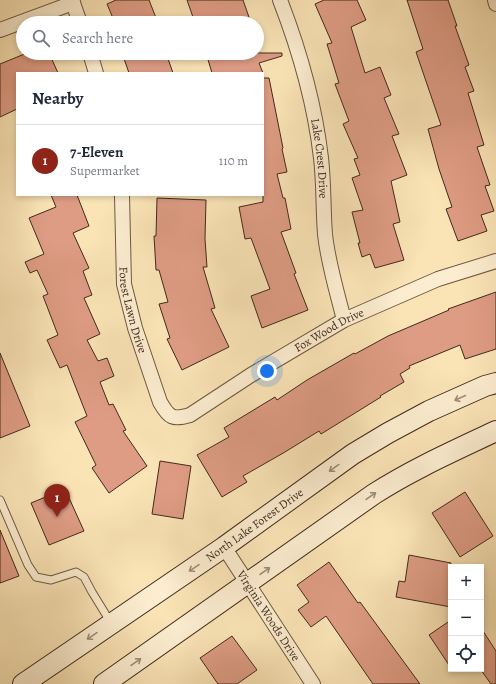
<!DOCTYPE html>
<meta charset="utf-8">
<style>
:root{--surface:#fff;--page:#f6f6f7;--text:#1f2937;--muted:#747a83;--line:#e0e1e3;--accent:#8f2418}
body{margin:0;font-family:Alegreya,serif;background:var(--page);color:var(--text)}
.controls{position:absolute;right:12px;bottom:12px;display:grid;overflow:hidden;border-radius:0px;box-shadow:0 2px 6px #0003}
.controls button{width:36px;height:36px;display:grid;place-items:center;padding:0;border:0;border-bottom:1px solid var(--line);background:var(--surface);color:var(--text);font:20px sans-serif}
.you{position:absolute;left:267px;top:371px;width:14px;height:14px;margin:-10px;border:3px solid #fff;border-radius:50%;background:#1a73e8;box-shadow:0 0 0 6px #1a73e833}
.badge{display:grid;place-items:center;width:26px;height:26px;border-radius:50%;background:var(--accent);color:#fff;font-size:13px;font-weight:700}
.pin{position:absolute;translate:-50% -33px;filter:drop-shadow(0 1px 2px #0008)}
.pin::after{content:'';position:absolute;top:21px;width:14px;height:12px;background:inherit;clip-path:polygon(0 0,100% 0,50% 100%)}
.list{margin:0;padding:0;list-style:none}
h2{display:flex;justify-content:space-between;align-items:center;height:52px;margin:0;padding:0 16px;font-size:17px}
h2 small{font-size:13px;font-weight:400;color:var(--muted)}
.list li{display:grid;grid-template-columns:26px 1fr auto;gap:12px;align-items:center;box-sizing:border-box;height:72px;padding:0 16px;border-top:1px solid var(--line)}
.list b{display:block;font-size:15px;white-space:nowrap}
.list p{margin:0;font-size:13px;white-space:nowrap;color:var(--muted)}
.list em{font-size:13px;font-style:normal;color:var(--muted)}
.icon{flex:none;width:22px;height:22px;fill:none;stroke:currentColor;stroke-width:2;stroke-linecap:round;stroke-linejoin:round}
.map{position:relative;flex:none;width:496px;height:684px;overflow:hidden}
.search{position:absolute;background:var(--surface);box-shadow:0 2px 6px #0003;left:16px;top:16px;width:248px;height:44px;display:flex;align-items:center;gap:10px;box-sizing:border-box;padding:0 14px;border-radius:22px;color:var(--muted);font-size:15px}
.panel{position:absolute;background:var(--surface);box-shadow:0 2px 6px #0003;left:16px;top:72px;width:248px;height:124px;border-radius:0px}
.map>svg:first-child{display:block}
.building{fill:#de9c84;stroke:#412a1d}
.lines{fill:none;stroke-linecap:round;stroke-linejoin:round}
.service-casing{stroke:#6f5843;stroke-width:9}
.minor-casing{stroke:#6f5843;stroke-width:16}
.secondary-casing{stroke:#412a1d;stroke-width:22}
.service{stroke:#fcedd0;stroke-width:7}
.minor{stroke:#fcedd0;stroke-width:14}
.secondary{stroke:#fcedd0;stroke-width:20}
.oneway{stroke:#9e8c76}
.labels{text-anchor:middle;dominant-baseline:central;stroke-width:3.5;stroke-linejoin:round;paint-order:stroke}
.street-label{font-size:12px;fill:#412a1d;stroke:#fcedd0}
</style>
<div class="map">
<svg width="496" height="684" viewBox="0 0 496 684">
<rect width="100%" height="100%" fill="#fae4b6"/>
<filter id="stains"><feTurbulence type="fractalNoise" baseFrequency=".005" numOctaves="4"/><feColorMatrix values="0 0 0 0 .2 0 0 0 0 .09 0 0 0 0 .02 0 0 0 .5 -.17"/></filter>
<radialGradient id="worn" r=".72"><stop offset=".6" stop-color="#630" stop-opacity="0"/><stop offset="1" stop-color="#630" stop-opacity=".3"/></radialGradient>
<path class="building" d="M116,0h33l9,23h-43l-8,-19z
M187,0h56l8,23h-56z
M324,0h33l9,20 -15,7 14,46 15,-6 11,28 -7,3 15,36 -7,2 15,39 -16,6 9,41 -7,2 11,36 -29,8 -5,-14 -8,3 -4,-14h2l-8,-31 11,-2 -11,-32 8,-3 -6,-16 4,-1 -15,-34 6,-3 -14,-37 4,-1 -12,-39 5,-1 -17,-39z
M407,0h41l9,26h-2l14,39 -4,2 9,24 -6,2 16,52 -7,2 13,38 -5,1 9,25 -13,4 6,16 -29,10 -12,-32 6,-2 -13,-38 -11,-40 13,-4 -25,-73 7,-3z
M27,53h4l2,5 11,-5h5l9,20h-41v36l-17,8v-53z
M122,53h44l7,20h-44z
M206,53h76v3l-23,7 4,10h-51z
M263,78h6l14,70 -1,1 5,23 -10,2 6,24h2l6,31 -10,3 15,41 -2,1 14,36 -46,18 -11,-32 19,-7 -19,-51 -6,1 -6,-32 24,-5z
M51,195h26l12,31 -16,7 16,35 -6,3 9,24 -8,3 16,36 -13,6 11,21 9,-3 7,18 -14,6 9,23 4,-1 13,26 -3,1 24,35 -38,27 -17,-25 4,-3 -21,-43 12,-6 -20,-51 -7,3 -13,-28 11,-5 -15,-39 5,-2 -11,-24 -7,3 -5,-11 19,-8 -15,-36 27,-11z
M157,198l49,2 -1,39 2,28h-4l12,41 -4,1 18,38 -47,23 -15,-31 3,-1 -11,-34 9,-2 -9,-32h-3l-2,-34h2z
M496,292v57l-31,10 -5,-14 -51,21 1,2 -10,6 4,8 -24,14 1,1 -60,37 -2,-3 -34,21 -42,24 4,6 -25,15 -25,-42 32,-18 -5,-9 51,-31 2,3 30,-20 47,-27 1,1 33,-18 61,-26 -1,-1z
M0,353l30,73 -30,12z
M160,461l31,5 -8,53 -31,-5z
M65,489l19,42 -35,14 -18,-42z
M465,492l28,44 -33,21 -28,-44z
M0,530l19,46 -19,7z
M409,555l42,8v44l-55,-10 3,-16 6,1z
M329,562l29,41 2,-1 60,82h-47l-47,-68 -15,11 -13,-17 11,-8 -12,-17z
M451,620v48l-22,-33z
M481,628l15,23v33h-5l-10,-14z
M232,636l25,34 -20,14h-19l-18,-26z"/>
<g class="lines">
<defs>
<path id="service" d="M0,500l28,65 8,12 15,3 25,-8 8,5 8,15 19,31"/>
<g id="minor">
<path d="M72,0l8,23"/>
<path id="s1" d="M280,0c19,49 35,106 41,158 3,25 2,51 4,76 3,29 12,58 19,86"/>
<path d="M495,0l1,4"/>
<path d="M0,30l73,-27"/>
<path d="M90,53l6,20"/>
<path id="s2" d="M122,195l2,89 11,44 25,74c9,16 13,18 30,13l61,-40 93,-55 94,-41 58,-18"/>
<path id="s3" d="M224,547l89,137"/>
</g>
<g id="secondary">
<path id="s4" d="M23,684l201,-137 129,-93 35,-21 41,-22 56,-25 11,-3"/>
<path d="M104,684l270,-190c39,-25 80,-43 122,-63"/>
</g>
</defs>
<use href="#service" class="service-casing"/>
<use href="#minor" class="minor-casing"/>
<use href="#secondary" class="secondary-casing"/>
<use href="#service" class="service"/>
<use href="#minor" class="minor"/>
<use href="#secondary" class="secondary"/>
</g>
<defs><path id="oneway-shaft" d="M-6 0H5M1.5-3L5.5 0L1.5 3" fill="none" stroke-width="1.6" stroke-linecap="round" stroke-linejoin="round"/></defs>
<g class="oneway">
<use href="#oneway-shaft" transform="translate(460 398) rotate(156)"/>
<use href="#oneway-shaft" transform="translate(334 468) rotate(144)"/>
<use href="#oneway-shaft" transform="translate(371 496) rotate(-35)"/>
<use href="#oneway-shaft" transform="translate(194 568) rotate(146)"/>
<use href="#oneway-shaft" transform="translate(265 571) rotate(-35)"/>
<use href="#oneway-shaft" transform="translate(92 636) rotate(146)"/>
<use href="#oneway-shaft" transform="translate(136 662) rotate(-35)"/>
</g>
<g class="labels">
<g class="street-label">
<text stroke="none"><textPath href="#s1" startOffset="164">Lake Crest Drive</textPath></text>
<text stroke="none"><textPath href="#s2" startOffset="116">Forest Lawn Drive</textPath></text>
<text stroke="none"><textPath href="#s2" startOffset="413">Fox Wood Drive</textPath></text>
<text stroke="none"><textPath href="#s4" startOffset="281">North Lake Forest Drive</textPath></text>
<text stroke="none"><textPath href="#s3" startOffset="82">Virginia Woods Drive</textPath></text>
</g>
</g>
<rect width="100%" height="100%" filter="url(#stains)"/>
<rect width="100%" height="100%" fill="url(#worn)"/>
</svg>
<div class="controls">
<button>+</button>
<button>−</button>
<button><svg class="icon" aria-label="locate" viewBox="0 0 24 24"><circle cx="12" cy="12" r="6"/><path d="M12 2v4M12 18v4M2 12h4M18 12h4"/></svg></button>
</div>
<div class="you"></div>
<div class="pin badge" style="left:57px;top:517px">1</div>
<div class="search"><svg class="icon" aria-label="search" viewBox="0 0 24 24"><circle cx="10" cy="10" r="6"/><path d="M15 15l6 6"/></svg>Search here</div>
<section class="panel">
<h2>Nearby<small></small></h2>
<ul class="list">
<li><span class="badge">1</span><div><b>7-Eleven</b><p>Supermarket</p></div><em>110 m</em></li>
</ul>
</section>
</div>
